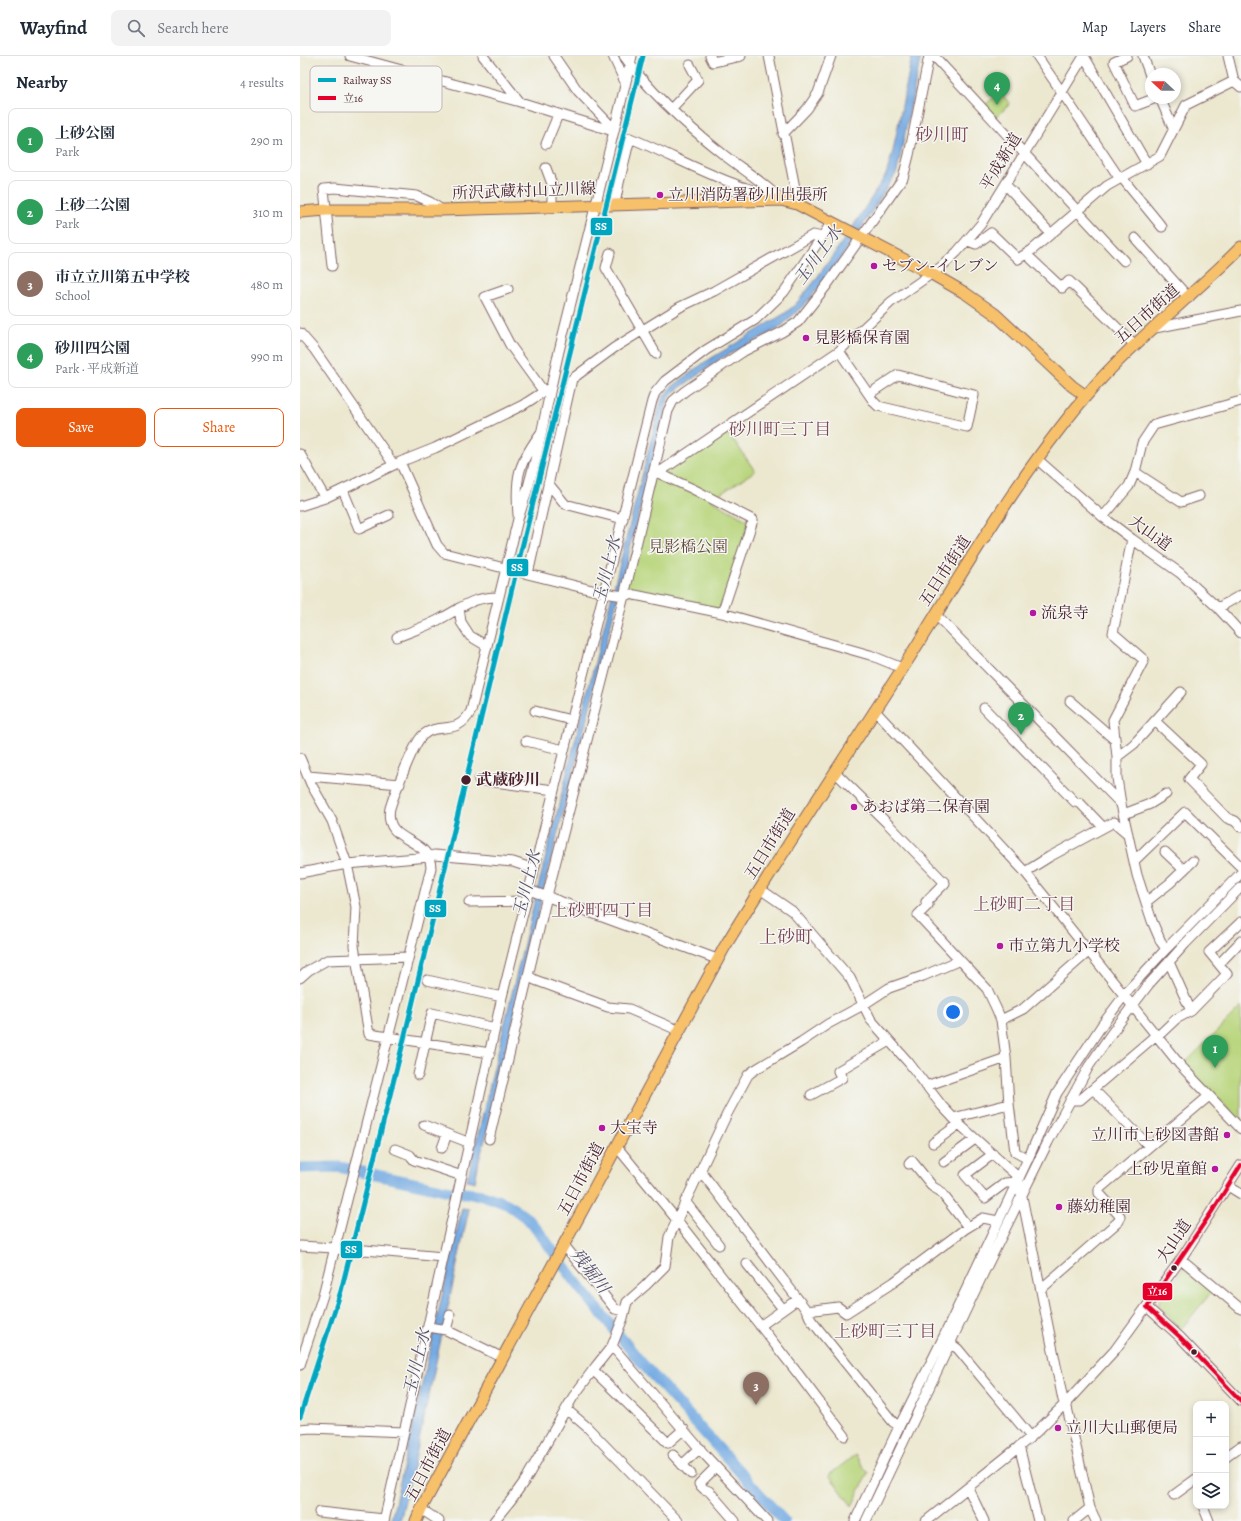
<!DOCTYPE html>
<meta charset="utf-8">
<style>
:root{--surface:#fff;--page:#f2f2f3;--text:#1f2937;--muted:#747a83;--line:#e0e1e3;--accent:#ea580c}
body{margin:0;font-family:Alegreya,"Noto Serif JP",serif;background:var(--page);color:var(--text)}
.controls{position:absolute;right:12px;bottom:12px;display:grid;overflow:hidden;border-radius:8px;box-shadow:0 2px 6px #0003}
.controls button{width:36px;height:36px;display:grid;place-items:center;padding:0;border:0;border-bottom:1px solid var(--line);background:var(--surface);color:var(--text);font:20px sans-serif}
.compass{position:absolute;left:845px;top:12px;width:36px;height:36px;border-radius:50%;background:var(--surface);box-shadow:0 2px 6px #0003;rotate:292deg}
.you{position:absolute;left:653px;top:956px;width:14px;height:14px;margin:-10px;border:3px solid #fff;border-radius:50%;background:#1a73e8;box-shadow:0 0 0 6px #1a73e833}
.badge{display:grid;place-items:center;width:26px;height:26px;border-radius:50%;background:var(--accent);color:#fff;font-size:13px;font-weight:700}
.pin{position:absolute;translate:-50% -33px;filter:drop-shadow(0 1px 2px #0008)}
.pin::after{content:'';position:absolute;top:21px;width:14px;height:12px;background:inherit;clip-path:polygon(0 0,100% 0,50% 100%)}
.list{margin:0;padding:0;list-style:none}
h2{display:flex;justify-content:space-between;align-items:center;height:52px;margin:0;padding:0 16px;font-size:17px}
h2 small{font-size:13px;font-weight:400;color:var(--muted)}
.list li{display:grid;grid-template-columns:26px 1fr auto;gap:12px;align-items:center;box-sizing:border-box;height:64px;margin:0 8px 8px;padding:0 8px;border:1px solid var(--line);border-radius:8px}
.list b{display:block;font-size:15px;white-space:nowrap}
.list p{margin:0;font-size:13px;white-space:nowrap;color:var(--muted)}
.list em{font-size:13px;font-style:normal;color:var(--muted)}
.actions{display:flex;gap:8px;padding:12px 16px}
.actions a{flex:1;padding:9px 0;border:1px solid var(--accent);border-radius:8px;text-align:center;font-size:14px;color:var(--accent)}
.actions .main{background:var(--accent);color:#fff}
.icon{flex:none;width:22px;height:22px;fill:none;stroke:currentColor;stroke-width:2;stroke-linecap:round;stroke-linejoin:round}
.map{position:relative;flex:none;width:941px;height:1465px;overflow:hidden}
header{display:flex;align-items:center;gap:24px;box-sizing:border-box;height:56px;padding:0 20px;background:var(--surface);border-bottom:1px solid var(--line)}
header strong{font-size:19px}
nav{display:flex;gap:22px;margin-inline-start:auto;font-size:14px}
.search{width:280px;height:36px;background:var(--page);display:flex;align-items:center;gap:10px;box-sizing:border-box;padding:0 14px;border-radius:8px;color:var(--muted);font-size:15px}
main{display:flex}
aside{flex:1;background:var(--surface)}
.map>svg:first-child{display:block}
.green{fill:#b8d57c;stroke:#817a54}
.water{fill:#74aae2;stroke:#5f6486}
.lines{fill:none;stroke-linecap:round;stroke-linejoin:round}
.river{stroke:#74aae2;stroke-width:11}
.minor-casing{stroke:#836565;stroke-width:11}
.major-casing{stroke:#836565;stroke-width:13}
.minor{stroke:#fff;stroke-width:9}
.major{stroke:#f7c06b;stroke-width:11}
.bus-1-casing{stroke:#f6f6f2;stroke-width:7}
.bus-1{stroke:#e4002b;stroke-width:4}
.rail-1-casing{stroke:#f6f6f2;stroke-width:8}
.rail-1{stroke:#00a6bf;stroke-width:5}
.poi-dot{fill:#b5179e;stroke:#f6f6f2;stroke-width:1.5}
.stop-dot{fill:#4a1f2b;stroke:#f6f6f2;stroke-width:1.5}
.labels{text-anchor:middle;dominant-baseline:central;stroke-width:3;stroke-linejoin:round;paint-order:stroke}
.street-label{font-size:16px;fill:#4a1f2b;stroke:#f6f6f2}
.poi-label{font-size:16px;fill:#4a1f2b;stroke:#f6f6f2;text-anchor:start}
.park-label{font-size:16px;fill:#664c3f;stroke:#f6f6f2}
.stop-label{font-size:16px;font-weight:bold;fill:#4a1f2b;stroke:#f6f6f2;text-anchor:start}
.water-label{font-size:17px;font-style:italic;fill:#59506b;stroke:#f6f6f2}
.neighbourhood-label{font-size:17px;fill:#7b4657;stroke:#f6f6f2}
.quarter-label{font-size:18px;fill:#7b4657;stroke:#f6f6f2}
.key{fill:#f6f6f2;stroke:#c2b6b6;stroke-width:1}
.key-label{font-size:11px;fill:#4a1f2b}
.line-badge{stroke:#f6f6f2;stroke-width:1.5}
.badge-label{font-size:11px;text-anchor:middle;font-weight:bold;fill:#fff}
</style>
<header>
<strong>Wayfind</strong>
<div class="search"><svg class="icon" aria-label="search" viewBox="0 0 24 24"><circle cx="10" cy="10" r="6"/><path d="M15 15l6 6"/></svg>Search here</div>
<nav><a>Map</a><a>Layers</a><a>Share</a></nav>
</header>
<main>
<aside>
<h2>Nearby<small>4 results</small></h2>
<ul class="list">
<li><span class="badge" style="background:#2e9e5b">1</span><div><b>上砂公園</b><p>Park</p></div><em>290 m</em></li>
<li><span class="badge" style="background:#2e9e5b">2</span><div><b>上砂二公園</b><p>Park</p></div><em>310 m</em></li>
<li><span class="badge" style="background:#8d6e63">3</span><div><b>市立立川第五中学校</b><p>School</p></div><em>480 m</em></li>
<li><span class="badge" style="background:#2e9e5b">4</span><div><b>砂川四公園</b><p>Park · 平成新道</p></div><em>990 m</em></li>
</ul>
<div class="actions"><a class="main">Save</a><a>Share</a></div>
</aside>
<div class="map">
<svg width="941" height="1465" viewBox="0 0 941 1465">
<rect width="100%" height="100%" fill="#f6f6f2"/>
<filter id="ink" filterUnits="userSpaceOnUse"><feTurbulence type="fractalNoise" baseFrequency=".025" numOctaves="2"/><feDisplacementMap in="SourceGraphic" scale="8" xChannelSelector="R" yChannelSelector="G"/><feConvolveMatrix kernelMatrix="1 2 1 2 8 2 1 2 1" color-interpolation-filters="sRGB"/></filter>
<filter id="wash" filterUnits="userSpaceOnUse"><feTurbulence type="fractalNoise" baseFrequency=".012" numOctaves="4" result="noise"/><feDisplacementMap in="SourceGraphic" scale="16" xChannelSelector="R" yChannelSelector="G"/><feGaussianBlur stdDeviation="0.9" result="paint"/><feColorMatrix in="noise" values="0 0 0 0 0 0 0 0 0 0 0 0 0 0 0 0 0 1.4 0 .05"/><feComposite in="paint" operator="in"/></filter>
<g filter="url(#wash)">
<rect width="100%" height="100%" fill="#ece8d0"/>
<path class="green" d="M700,36l10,12 -15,14 -11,-12z
M426,373l29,42 -44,29 39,22 -28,88 -100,-17 32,-116z
M941,951v115l-57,-58z
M885,1210l29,23 -33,40 -22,-23v-5z
M555,1399l13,18 -16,33 -23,-31z"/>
<path class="water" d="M612,0h9l-24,116 -45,70 -30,42 -19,22 -25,23 -58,30 -46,33 -6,7 -124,489 -57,245 -8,27 -4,22 -8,-2 60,-249 134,-530 8,-12 36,-27 79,-48 11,-9 19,-23 38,-54 34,-53 7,-24z
M162,1152l7,1 -53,246 -16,66h-9z"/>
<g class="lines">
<path class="river" d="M0,1112l39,-1 116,25 28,3 24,9 21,15 11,13 36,49 64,79 145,161"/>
</g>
</g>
<g filter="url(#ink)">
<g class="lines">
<defs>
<path id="minor" d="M50,0l170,46 93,29
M183,0l37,46
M254,0l24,35 36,38
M313,0l12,26
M324,0c27,38 63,70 100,99 19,15 40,27 57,45
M410,0l3,6 28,-6
M469,0l27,137 1,11
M634,0l190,205
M737,0l24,35 59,88
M784,0l63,108
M827,0l-13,6 21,44 21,-8
M843,0l8,22
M928,0l6,25 7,6
M860,42l13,30
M371,53l27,-29 -8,-15
M483,78l24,-25 11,-16 13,-37
M246,88l12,-29
M246,112l6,16v22
M822,122l40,49
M706,129l45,49
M315,148l4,-21 11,-45c35,14 69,33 105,46 11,5 26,6 33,16
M835,182l54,60
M668,185l8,3 15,-11 27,26 14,-9 75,-64 53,-30 26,-51 48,-24
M310,197l-4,15 50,86
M726,198l36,34 7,-7 66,64
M32,210l-8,-77 11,-1 82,8 13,6 12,8
M208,233l-23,8 25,48 34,47
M855,272l86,-17
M0,277l14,16 80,116
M539,295l35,51 4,4 89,21 7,-32 -76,-20 -29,19
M0,398l25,44
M738,404l65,57 29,22 48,34 38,35 23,25
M100,406l37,83 7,8 160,40 20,3 6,-2 92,19 148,42 32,13
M835,416l46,30 18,-6
M358,417l35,16 60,31 -31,93
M352,419l6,-2 181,-122 52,-49 50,-35 16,-15 24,-28 103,-168
M248,427l17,21 58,15
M43,434l16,39 30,-14
M0,450l25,-8 75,-36 35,-14 88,-43 28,-18
M218,459c-3,-39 0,-50 22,-81
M803,461l26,-31 6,-14 7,-29 12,-18 87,-24
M832,483l-19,94 31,27 -31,60 4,37v21l4,26 16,71 15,46 9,21 5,7
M228,518l44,-195 42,-31 66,-41 34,-16 99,-56 9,2
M159,552l2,14 9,14 17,10
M918,552l23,-13
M636,559l185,189
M97,581c15,-6 31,-11 45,-19 23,-12 30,-21 57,-21
M770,645l45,39
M684,652l91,94 5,1 23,24
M235,655l36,9
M574,655l5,4 146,157 155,193 61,64
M855,665l46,43 -12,15 38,39 8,3 6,6
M226,685l38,9
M817,701l17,-13 47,-52
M0,702l11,26 21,37 15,43 9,43 -2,39 15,88 121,19
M535,716l54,53 56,58 -19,19 2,3 -10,10 69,74 10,21 4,10 5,38 3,46 6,48 13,7
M8,720l92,8
M179,724l75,10
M824,758l26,-10 16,-10
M865,796l19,18
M834,805l51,-49 56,55
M725,816l24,-15 65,-35 14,12
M0,817l47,-9 82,-7 5,-2 79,7 21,7
M460,833l32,22 58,67 21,42 38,43 33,43 17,18 59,53 45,223 3,3 24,105 6,13
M229,834l188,69
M169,846l57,-1
M846,846l24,-19 23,-22
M869,906l22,49
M919,908l22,-23
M228,920l7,4 73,27 21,2 51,22
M0,922l9,-8 18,-10 81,-3
M127,924l75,17
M701,964l22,-11 65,-57
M857,981l19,-18 15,-8 36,-37 -18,-22 32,-30
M118,1019l14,-62 63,15
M626,1030l80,-28
M793,1033l56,57
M511,1039l31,-17 -4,-7 51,-30
M770,1044h10l75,-64
M653,1062l56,-14
M124,1069l46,18
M189,1083l58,-243 77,-300 44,-185 5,-10 12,-10 59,-40 38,-19 16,-10 29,-37 76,-107 6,-23 20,-99
M633,1087l26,-19
M317,1091l60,73 122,155 46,61
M142,1092l5,-14
M95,1093l15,6 4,5 48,16
M693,1098l-28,21 20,23 20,-15 11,-1
M644,1106l31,-23
M609,1108l3,-3 21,26 7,4 28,36
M400,1114l107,141 4,9 82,102 6,4
M928,1130l13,8
M385,1145l34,44
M264,1189l51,64 9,2
M0,1190l34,2 11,3
M54,1196l11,-2 78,7
M881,1203l60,50
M447,1208l36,45
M741,1233l78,-68 1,-5 -21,-23v-4l110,-93
M847,1251l33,30 61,64
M507,1255l31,-4 8,6 48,-31 71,-53 18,-11 15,3
M460,1270l38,-27
M129,1271l17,3 57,28
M146,1274l4,-15
M650,1287l8,6 73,88
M312,1290l93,109 62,66
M0,1309l23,-70 108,-427c-1,-33 -48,-23 -41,-60 4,-13 24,-66 33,-73 17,-14 34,2 48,-24l47,-192c19,-55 28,-112 41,-168 24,-98 50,-196 73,-295
M293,1314l75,73 16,-14
M266,1353l21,18 91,94
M0,1373l11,-1 93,4
M719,1390l19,75
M373,1399l18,19
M926,1401l15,-11
M382,1409l18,-17
M416,1411l-17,17 5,5 5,2 26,30
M668,1432l16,33
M874,1439l22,-16
M903,1450l6,15
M121,1453l18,12
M19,1456l65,7
M84,1465l118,-524 150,-596 3,-8 10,-12 41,-31 49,-30 29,-28 48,-70
M194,1465l17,-21 15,-21 47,-82 23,-31 16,-20 11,-28 4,-16 18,-16 20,-20 4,-29 8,-17 50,-106 21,-39 5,-4 48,-29 27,-18 35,-19 26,-17 34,-12 37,-16
M555,1465l41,-88 49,-99 83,-175 29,-66 45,-68 27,-36 37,-40 75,-76
M566,1465l118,-249 64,-130 41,-76 22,-32 38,-50 36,-40 56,-57
M626,1465l105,-84 35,-34 49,-53 66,-91 60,-94
M774,1465l16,-13"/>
<path id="major" d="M0,156l27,-2h115l339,-10 16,4 19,10 116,60 33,19 30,21 77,72 14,10
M116,1465l5,-12 303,-561c60,-100 125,-196 187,-293 54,-87 109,-181 175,-259 46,-55 105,-98 155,-149"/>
</defs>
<use href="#minor" class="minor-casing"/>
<use href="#major" class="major-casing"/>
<use href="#minor" class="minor"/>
<use href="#major" class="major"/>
<defs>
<path id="bus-1" d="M941,1109l-28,45 -66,97 33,30 61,64"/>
</defs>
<use href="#bus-1" class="bus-1-casing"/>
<use href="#bus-1" class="bus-1"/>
<defs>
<path id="rail-1" d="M0,1361l41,-126 62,-248 112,-467 128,-520"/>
</defs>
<use href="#rail-1" class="rail-1-casing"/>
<use href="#rail-1" class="rail-1"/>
</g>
</g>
<g class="poi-dot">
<circle cx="360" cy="139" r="4"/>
<circle cx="574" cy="210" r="4"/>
<circle cx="506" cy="282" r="4"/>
<circle cx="733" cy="557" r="4"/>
<circle cx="554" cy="751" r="4"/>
<circle cx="700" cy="890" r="4"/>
<circle cx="302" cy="1072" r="4"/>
<circle cx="927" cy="1079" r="4"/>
<circle cx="915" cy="1113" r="4"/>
<circle cx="759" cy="1151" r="4"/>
<circle cx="758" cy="1372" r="4"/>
</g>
<g class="stop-dot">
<circle cx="166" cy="724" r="5.5"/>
<circle cx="874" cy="1212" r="3.5"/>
<circle cx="894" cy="1296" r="3.5"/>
</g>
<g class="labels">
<g class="street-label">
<text transform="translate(701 106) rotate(-59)">平成新道</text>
<text transform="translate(224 135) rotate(-2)">所沢武蔵村山立川線</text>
<text transform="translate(847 258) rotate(-42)">五日市街道</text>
<text transform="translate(850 477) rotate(36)">大山道</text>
<text transform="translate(645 515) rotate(-57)">五日市街道</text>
<text transform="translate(470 788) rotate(-58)">五日市街道</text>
<text transform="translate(281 1123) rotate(-62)">五日市街道</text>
<text transform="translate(874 1185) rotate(-56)">大山道</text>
<text transform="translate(128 1409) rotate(-62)">五日市街道</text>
</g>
<g class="poi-label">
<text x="368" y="139">立川消防署砂川出張所</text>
<text x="582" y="210">セブン-イレブン</text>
<text x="514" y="282">見影橋保育園</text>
<text x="741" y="557">流泉寺</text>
<text x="562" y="751">あおば第二保育園</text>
<text x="708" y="890">市立第九小学校</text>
<text x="310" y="1072">大宝寺</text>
<text x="919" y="1079" text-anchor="end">立川市上砂図書館</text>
<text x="907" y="1113" text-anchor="end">上砂児童館</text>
<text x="767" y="1151">藤幼稚園</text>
<text x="766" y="1372">立川大山郵便局</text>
</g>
<g class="park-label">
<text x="388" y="491">見影橋公園</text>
</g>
<g class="stop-label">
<text x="176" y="724">武蔵砂川</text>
</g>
<g class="water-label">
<text transform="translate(518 199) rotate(-54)">玉川上水</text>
<text transform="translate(307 514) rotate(-76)">玉川上水</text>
<text transform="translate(227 828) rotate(-76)">玉川上水</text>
<text transform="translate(290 1215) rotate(52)">残堀川</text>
<text transform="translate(117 1306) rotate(-77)">玉川上水</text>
</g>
<g class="neighbourhood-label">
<text x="480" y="373">砂川町三丁目</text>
<text x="724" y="848">上砂町二丁目</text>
<text x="302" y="854">上砂町四丁目</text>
<text x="585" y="1275">上砂町三丁目</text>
</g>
<g class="quarter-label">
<text x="642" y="79">砂川町</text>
<text x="486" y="881">上砂町</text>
</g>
</g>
<rect x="10" y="10" width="132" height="46" rx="6" class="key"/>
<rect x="18" y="22" width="18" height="4" fill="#00a6bf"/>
<rect x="18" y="40" width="18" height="4" fill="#e4002b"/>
<g class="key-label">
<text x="43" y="28">Railway SS</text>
<text x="43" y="46">立16</text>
</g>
<g class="line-badge">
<rect x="290" y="161" width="23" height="19" rx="4" fill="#00a6bf"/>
<rect x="206" y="502" width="23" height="19" rx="4" fill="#00a6bf"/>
<rect x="124" y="843" width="23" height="19" rx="4" fill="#00a6bf"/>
<rect x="40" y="1184" width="23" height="19" rx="4" fill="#00a6bf"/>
<rect x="842" y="1226" width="31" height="19" rx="4" fill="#e4002b"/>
</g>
<g class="badge-label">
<text x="301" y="174">SS</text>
<text x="217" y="515">SS</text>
<text x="135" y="856">SS</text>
<text x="51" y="1197">SS</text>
<text x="857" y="1239">立16</text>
</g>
</svg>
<div class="controls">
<button>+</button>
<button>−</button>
<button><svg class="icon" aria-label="layers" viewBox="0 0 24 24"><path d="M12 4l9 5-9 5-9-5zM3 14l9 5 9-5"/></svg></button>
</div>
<svg class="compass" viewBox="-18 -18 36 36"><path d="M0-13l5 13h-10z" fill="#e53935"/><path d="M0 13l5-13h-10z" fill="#747a83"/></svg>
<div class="you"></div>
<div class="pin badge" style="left:915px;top:1012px;background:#2e9e5b">1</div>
<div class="pin badge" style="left:721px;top:679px;background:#2e9e5b">2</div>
<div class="pin badge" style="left:456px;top:1349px;background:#8d6e63">3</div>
<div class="pin badge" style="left:697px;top:49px;background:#2e9e5b">4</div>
</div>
</main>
